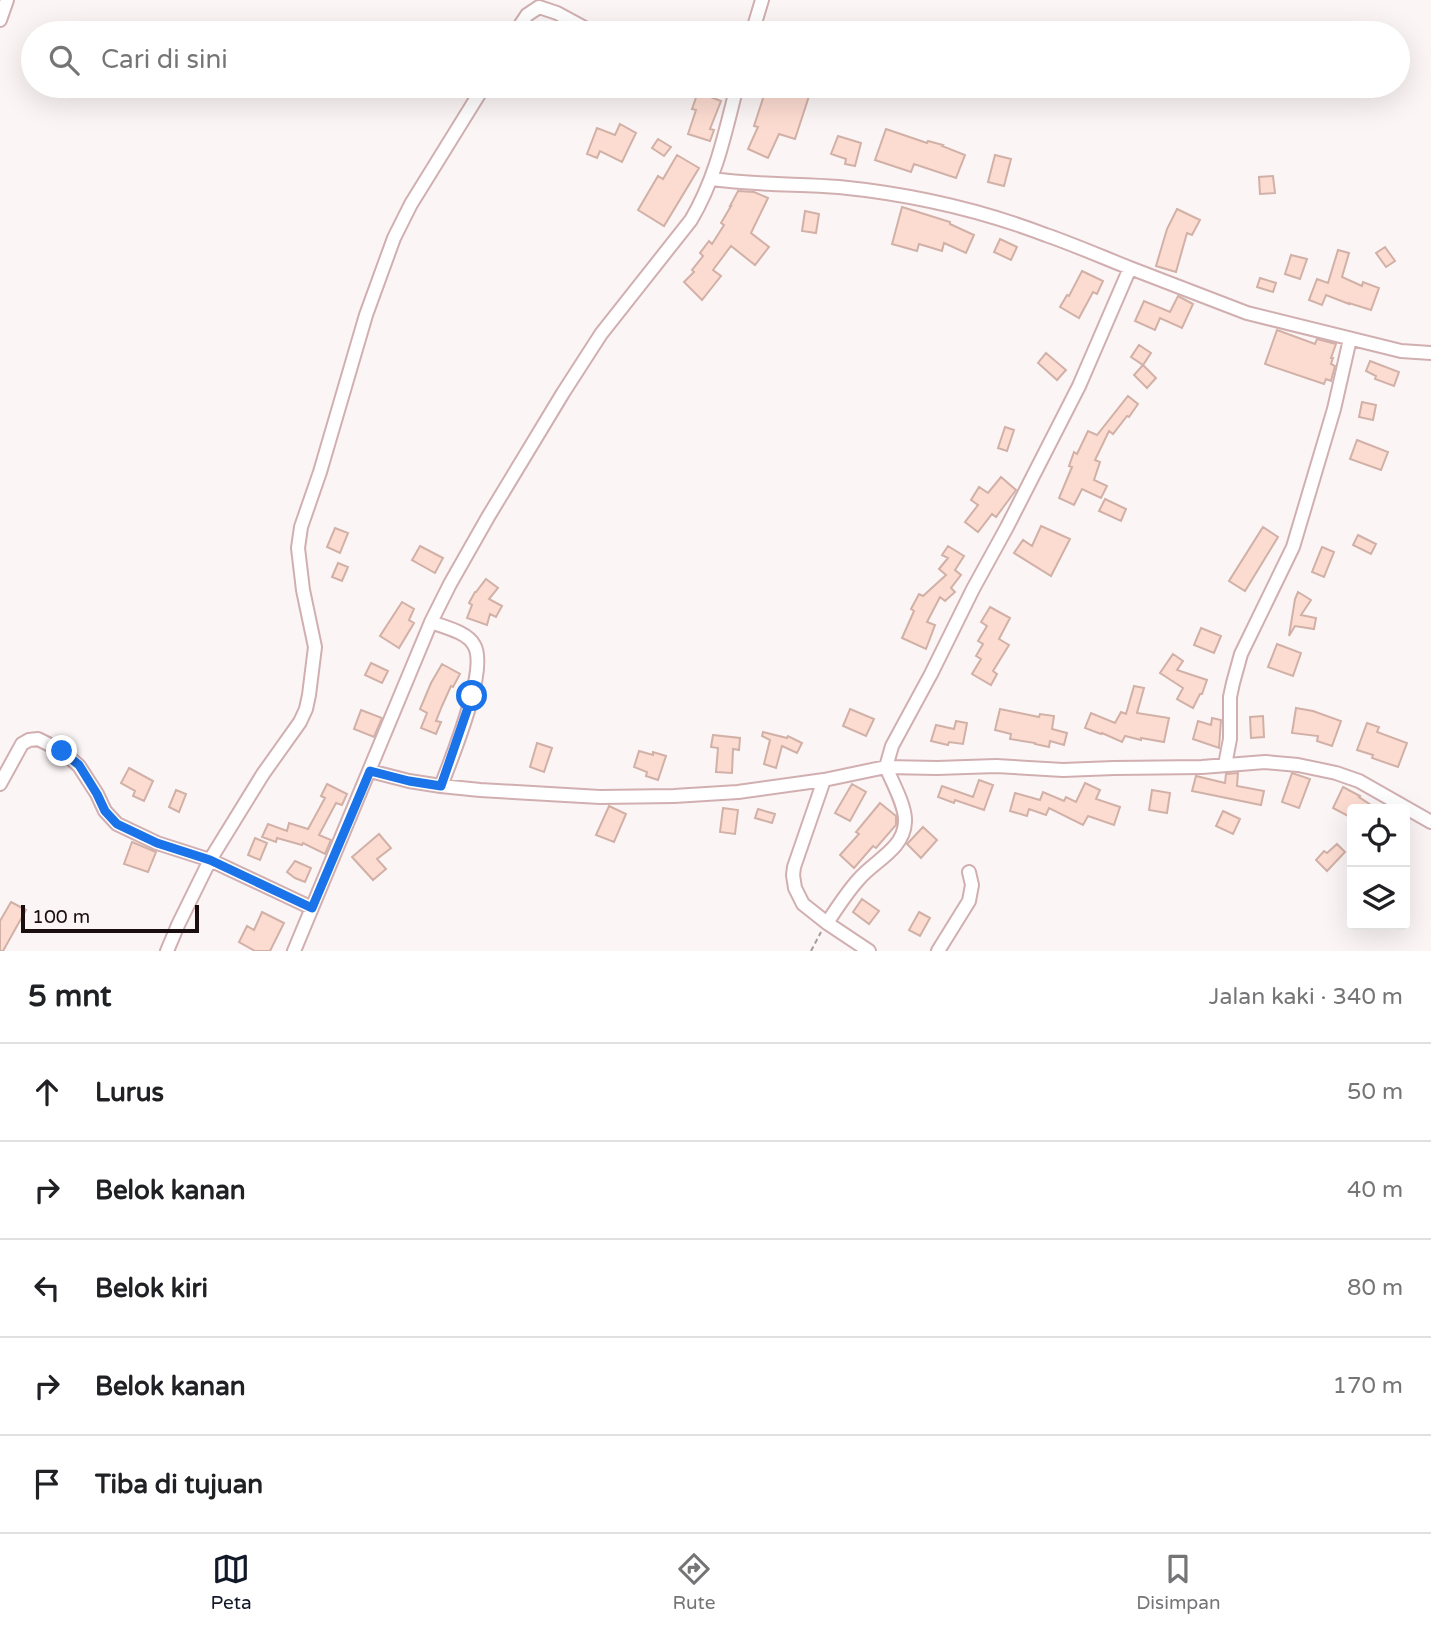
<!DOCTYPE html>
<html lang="id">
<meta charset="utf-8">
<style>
:root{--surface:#fff;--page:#f2f2f2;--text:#202124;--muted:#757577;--line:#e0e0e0;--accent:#111827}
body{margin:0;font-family:"Varela Round",sans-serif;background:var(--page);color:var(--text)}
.controls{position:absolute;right:21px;bottom:21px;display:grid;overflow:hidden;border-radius:7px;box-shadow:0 7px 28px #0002}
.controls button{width:63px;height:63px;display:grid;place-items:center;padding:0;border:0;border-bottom:2px solid var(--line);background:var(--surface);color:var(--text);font:35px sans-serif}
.scale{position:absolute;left:21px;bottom:18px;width:178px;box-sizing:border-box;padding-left:7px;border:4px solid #1a0e0f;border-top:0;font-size:19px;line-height:24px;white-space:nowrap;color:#1a0e0f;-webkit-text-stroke:5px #fcf5f5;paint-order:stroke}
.stop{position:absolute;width:21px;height:21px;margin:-16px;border:5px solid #1a73e8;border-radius:50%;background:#fff}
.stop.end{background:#1a73e8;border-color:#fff;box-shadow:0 2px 7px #0008}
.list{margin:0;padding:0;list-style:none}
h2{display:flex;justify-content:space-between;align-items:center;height:91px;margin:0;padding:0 28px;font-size:30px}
h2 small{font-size:23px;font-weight:400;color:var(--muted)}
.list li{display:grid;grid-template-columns:46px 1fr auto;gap:21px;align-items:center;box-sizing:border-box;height:98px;padding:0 28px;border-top:2px solid var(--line)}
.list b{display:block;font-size:26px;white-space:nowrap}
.list em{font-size:23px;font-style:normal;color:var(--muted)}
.icon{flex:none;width:38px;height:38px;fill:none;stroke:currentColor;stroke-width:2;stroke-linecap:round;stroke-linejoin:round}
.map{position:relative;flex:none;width:1431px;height:951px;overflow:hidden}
.search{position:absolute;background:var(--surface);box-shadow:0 7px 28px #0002;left:21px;right:21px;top:21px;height:77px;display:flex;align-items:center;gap:18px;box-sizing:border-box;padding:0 24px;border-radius:38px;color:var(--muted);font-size:26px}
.sheet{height:581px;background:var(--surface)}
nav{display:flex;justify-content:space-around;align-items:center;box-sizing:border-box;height:98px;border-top:2px solid var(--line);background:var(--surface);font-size:19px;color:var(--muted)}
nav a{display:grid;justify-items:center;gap:4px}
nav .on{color:var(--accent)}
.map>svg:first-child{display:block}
.building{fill:#fcdbd0;stroke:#d1b1a7;stroke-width:2}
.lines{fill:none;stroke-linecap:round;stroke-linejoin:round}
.minor-casing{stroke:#d1afb1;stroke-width:16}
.path{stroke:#a59d9d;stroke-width:2;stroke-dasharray:5 3.5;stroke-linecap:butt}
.minor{stroke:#fff;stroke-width:12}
.route{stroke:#1a73e8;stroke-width:9}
</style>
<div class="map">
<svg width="1431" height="951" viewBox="0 0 1431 951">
<rect width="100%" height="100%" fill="#fcf5f5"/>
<path class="building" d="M767,86h29l15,4 -16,49 -16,-5 -11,24 -20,-9 10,-22 -4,-1z
M698,92l23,9 -11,28 4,1 -4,11 -22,-7 8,-24 -4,-1z
M620,124l16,9 -14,29 -22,-11 -3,7 -10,-4 10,-26 18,7z
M886,129l41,14 1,-2 15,4 -1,1 23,9 -9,23 -42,-14 -3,8 -36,-12z
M838,136l23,7 -6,23 -10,-2 1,-5 -15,-5z
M658,139l13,8 -7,9 -12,-8z
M677,155l22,13 -35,58 -26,-16 20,-34 5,3z
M995,155l16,4 -7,27 -16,-4z
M1273,176l2,17 -15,1 -1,-17z
M738,191l16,1 14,6 -17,35 18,14 -14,18 -24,-19 -18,24 8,6 -19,24 -18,-18 10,-10 -2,-2 11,-14 -3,-3 9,-12 3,3 12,-19 -3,-2 10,-17h-1z
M902,207l48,15v2l24,11 -8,18 -22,-10 -2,8 -23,-7 -2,7 -25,-7z
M1177,209l23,11 -8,15 -5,-2 -11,39 -20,-6 11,-37z
M805,211l14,3 -3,19 -14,-2z
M1000,239l17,8 -6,13 -17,-8z
M1385,247l10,14 -9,6 -10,-14z
M1338,250l11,3 -7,24 20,9 1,-4 16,6 -8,22 -22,-7v1l-23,-9 -4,10 -13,-5 8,-21 11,4z
M1291,255l16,4 -7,20 -15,-5z
M1082,271l21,10 -6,13 -4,-2 -14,26 -19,-11 7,-12 2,1z
M1260,278l16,5 -3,9 -16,-5z
M1178,296l15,8 -11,24 -22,-10 -5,12 -20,-9 9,-20 26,11z
M1277,330l38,14 2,-5 19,5 -5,14h2l-2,6 4,2 -4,15 -5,-2 -2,5 -59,-20z
M1139,345l12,8 -8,12 -12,-8z
M1046,353l20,17 -9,10 -19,-17z
M1370,361l29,11 -5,14 -19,-7 1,-3 -10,-5z
M1143,365l13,13 -9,10 -13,-13z
M1128,396l10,8 -9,13 -2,-1 -14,18 -4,-3 -14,29 5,2 -6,18 13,6 -6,12 -19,-9 -8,16 -15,-7 13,-31 -3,-1 5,-14 3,2 11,-23 9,4z
M1362,402l14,3 -3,15 -14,-3z
M1005,427l9,3 -7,21 -9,-3z
M1357,440l31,12 -7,18 -31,-11z
M1001,477l15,13 -20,27 -4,-3 -14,18 -13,-10 13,-17 -7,-5 8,-13 9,6z
M1105,499l21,10 -5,12 -22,-10z
M1041,526l29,13 -19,37 -37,-23 9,-13 9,6z
M1263,527l15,10 -33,54 -16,-10z
M335,528l13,5 -8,20 -13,-6z
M1358,535l18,9 -5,10 -18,-9z
M420,546l23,12 -8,15 -23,-13z
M948,546l16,10 -9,14 6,5 -10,13 4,4 -10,9 -5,-4 -13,25 8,3 -9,24 -24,-11 12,-27 -3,-2 8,-15 4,2 23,-21 -7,-6 9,-11 -6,-3z
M1322,547l12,5 -10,25 -12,-5z
M338,563l10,4 -6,14 -10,-4z
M486,579l12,9 -9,11 13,7 -6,11 -6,-3 -3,11 -20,-7 5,-13 -3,-2 6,-11h1z
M1298,592l13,8 -10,15 15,3 -2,11 -19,-3 -6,10 6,-37z
M402,602l12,7 -5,11 5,3 -15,25 -19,-12z
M990,607l20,11 -11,21 10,6 -16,26 4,3 -6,11 -19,-11 9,-15 -5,-3 7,-12 -5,-3 9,-15 -6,-4z
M1201,628l20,8 -7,17 -20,-8z
M1277,644l24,9 -8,23 -25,-9z
M1173,654l10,7 -6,9 30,10 -5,14h-2l-7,14 -16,-9 6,-11 -23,-15z
M371,663l17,8 -6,12 -17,-8z
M442,664l18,10 -7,13 -2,-1 -9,20 -6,15 5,1 -5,12 -15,-6 6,-15 -7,-4 11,-26z
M1134,686l10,2 -7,25 32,5 -5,24 -23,-4v2l-16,-4 -3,6 -20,-9 -1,1 -16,-6 6,-15 24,10 6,-11 5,2z
M1296,708l17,3 28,10 -9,25 -15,-5 1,-5 -26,-3z
M850,709l24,10 -8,17 -23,-10z
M1000,709l39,8 1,-3 14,2 -2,13 15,4 -3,12 -14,-4 -1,6 -14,-3v-1l-25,-4 1,-5 -16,-4z
M361,710l21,8 -8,19 -20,-8z
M1263,716l1,21 -13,1 -1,-21z
M1212,718l9,2 -2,28 -26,-9 5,-18 13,4z
M956,721l11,2 -4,21 -14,-2 -1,3 -17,-4 5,-16 18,4z
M1367,723l12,4 -2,5 30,11 -9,24 -26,-9 1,-3 -16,-5z
M763,732l24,6 1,-2 14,7 -5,10 -15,-7 -6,22 -12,-4 6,-24 -8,-4z
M713,735l27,3 -1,12 -6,-1 -1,24 -16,-1 2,-24 -7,-1z
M537,743l15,5 -8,24 -14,-5z
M639,751l14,4v-3l13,4 -8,24 -12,-4 1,-4 -13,-5z
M129,768l24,13 -9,20 -11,-5 2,-5 -14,-8z
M1238,773l-1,13 27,5 -3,14 -69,-14 4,-15 29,7 1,-9z
M1292,773l18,6 -11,29 -17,-6z
M979,780l14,5 -9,25 -29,-10 -1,3 -16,-6 4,-11 31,11z
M1085,783l15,7 -4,9 24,8 -6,18 -26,-9 -5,9 -34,-17 -3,7 -17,-6 -2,7 -17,-5 5,-18 25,7 3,-8 21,9 2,-4 10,5z
M327,784l20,10 -5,11 -6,-2 -17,32 12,5 -6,14 -22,-11 -1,2 -25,-7 -1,4 -14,-5 6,-13 19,7 2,-8 19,6 17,-31 -4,-2z
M852,784l14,8 -16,29 -15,-8z
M1343,787l17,9 -1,1 18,12h-25l-2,8 -17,-9z
M176,790l10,4 -7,18 -10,-5z
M1152,790l18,3 -3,20 -18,-3z
M880,803l16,13v9l-20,23 -3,-2 -19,22 -14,-13 19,-21 -3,-2z
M609,806l17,8 -12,28 -18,-7z
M723,808l15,2 -3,24 -15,-2z
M758,809l17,5 -3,9 -17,-5z
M1223,811l17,8 -7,15 -17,-8z
M923,827l14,13 -16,18 -14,-14z
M379,834l12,14 -14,11 9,10 -13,11 -21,-23z
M255,838l12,5 -7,17 -12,-5z
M132,842l24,10 -8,20 -24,-8z
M1337,844l8,8 -18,19 -11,-11 8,-9 3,2z
M295,861l16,7 -6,14 -10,-4 -8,-6z
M862,899l17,12 -10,13 -16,-12z
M11,902l15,8 -23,41h-3v-30z
M262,912l22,11 -14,28h-15l-16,-9 8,-16 7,4z
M919,912l11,6 -10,18 -11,-6z"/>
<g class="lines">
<defs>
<path id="minor" d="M0,20l7,-20
M515,33l12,-18 12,-8 18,6 37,20
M752,33l10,-33
M712,179c43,6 85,5 127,8 70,7 142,23 207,48 29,10 56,22 84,33
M431,622c13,5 36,10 43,23 15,24 -23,114 -33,141
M1225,765l5,-26v-42l3,-14 8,-29 52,-107 41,-138 16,-70
M370,771l39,10 32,5 39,4 120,7 74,-1 64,-4 86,-12 62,-13 51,1 59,-2 67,4 51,-2 88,-1 63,-5 33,3 38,8 23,8 72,41
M824,780l-30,87 -1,8 2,13 8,16 24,19 42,28
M0,784l22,-40 7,-4 9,-1 24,12 17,15 18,28 8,17 12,13 40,19 53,17 102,48
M827,923c10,-15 20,-31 32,-44 15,-18 45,-30 46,-57 1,-16 -13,-40 -19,-55l6,-21 39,-72 42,-85 34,-62 72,-141 51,-118 117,45 154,38 30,2
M167,951l11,-26 32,-65 53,-86 37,-52 6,-13 3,-14 6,-48 -12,-57 -5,-42 3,-21 19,-55 46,-157 28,-77 17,-34 73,-118
M294,951l137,-329 19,-38 38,-67 75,-124 38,-59 90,-114c25,-42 34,-87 46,-134
M938,951l31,-50 3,-16 -3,-13"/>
</defs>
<use href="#minor" class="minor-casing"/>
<path class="path" d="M811,951l10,-19"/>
<use href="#minor" class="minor"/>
</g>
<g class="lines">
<path class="route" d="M62,751l17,14 18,29 8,17 12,13 40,19 53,17 102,48 58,-137 39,10 32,5 31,-90"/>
</g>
</svg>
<div class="controls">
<button><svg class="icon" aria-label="locate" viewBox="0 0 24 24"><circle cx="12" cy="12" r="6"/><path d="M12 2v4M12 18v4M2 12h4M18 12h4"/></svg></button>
<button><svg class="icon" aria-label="layers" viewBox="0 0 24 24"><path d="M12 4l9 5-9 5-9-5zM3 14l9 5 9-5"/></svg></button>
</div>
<div class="scale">100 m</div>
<div class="stop" style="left:472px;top:696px"></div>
<div class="stop end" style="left:62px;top:751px"></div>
<div class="search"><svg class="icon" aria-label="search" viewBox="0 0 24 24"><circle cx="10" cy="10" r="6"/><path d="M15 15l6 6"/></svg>Cari di sini</div>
</div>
<section class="sheet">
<h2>5 mnt<small>Jalan kaki · 340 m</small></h2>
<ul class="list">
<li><svg class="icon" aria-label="ahead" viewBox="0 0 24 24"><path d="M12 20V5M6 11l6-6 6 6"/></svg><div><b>Lurus</b></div><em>50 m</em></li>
<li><svg class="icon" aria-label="right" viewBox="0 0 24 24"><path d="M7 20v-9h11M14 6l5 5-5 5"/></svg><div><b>Belok kanan</b></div><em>40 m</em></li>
<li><svg class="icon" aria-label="left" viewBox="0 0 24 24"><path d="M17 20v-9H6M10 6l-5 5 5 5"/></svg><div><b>Belok kiri</b></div><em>80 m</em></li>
<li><svg class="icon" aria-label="right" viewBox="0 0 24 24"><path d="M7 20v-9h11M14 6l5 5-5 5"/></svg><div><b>Belok kanan</b></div><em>170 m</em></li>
<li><svg class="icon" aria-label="arrive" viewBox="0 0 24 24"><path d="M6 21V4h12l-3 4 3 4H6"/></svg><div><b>Tiba di tujuan</b></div></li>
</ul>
</section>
<nav>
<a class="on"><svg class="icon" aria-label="map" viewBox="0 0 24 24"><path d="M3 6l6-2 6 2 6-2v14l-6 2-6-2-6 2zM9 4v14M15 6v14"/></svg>Peta</a>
<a><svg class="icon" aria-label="directions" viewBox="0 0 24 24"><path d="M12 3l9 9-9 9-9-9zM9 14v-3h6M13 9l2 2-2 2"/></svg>Rute</a>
<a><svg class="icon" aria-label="saved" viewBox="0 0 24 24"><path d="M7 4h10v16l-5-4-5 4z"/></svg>Disimpan</a>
</nav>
